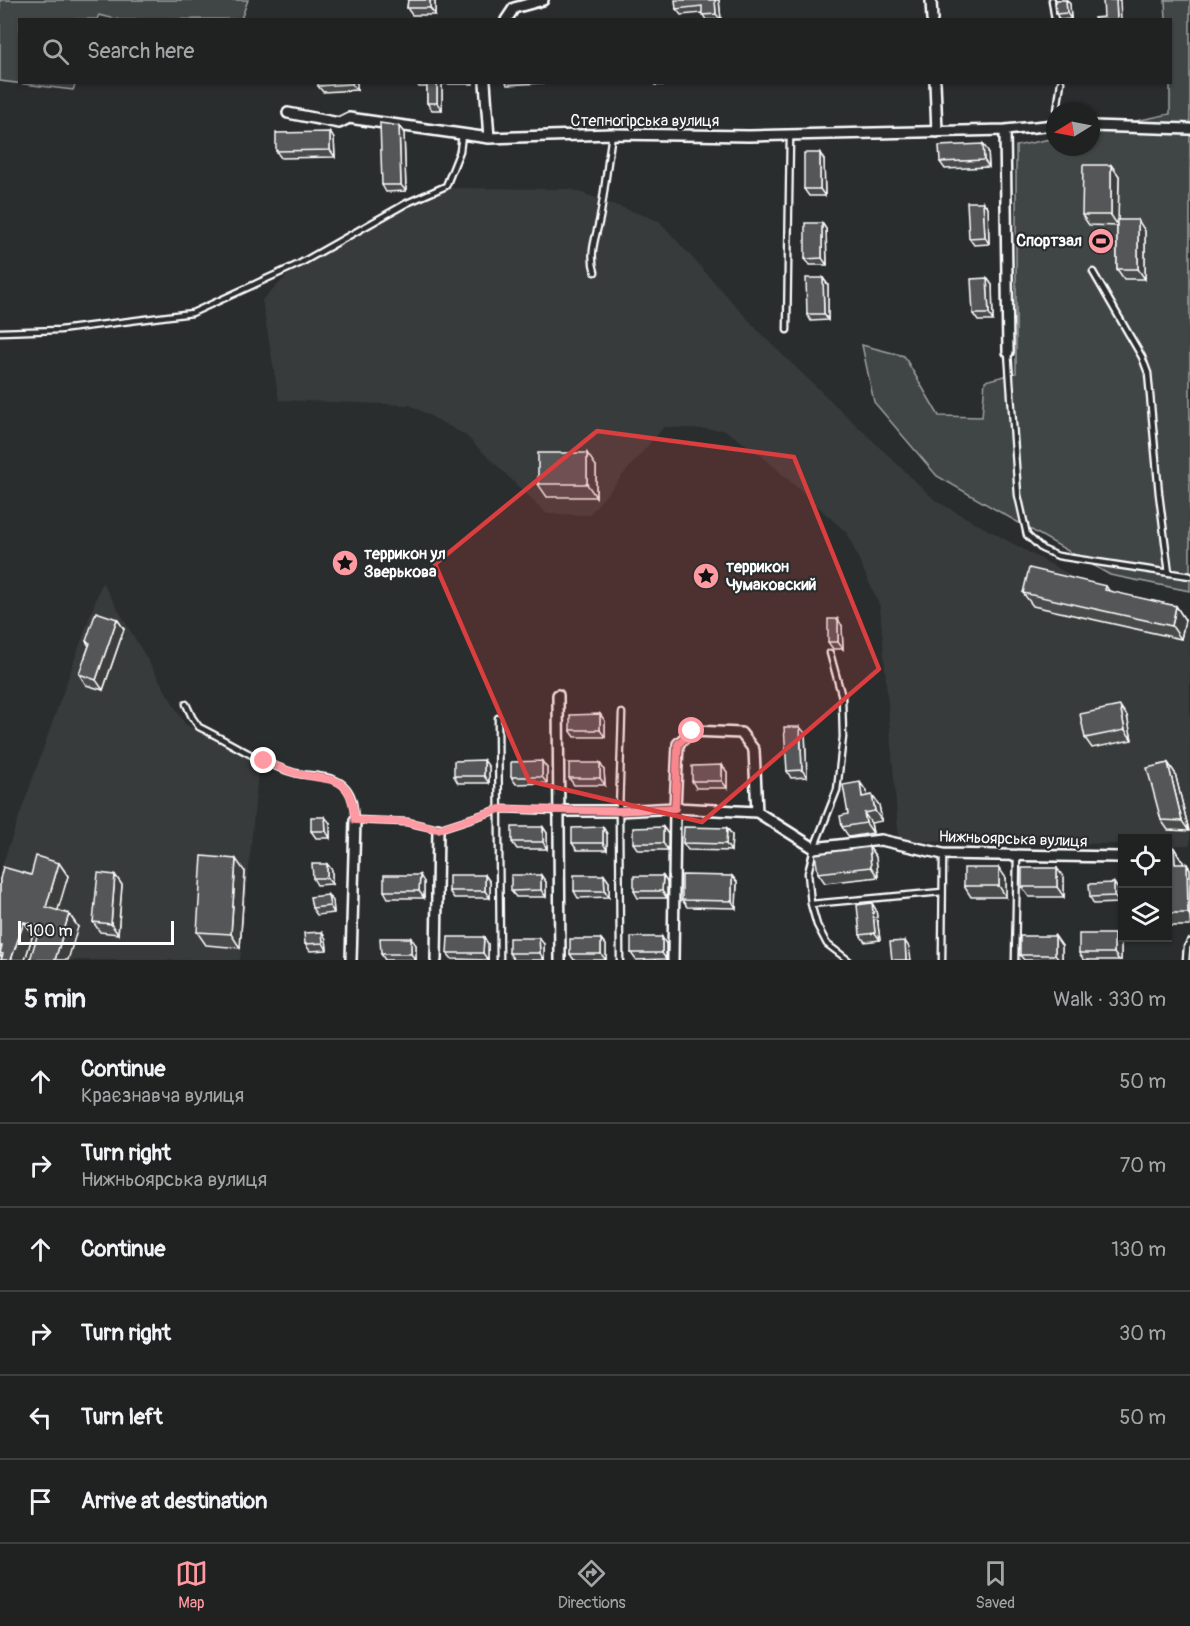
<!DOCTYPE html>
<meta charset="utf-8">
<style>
:root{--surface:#202222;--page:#282a2a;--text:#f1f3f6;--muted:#a2a4a5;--line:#3d3f40;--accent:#ff9aa2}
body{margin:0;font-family:Pangolin,sans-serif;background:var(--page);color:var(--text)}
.controls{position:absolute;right:18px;bottom:18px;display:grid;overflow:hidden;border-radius:0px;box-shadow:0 2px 4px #0004}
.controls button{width:54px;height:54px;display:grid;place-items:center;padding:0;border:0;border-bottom:2px solid var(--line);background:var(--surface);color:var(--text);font:30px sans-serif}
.compass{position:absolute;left:1046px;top:102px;width:54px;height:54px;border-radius:50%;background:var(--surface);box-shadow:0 2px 4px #0004;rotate:260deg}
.scale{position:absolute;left:18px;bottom:15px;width:156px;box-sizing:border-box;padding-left:6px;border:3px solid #fff;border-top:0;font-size:16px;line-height:21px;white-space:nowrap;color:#fff;-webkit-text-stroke:4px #2a2d2e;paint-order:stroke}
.stop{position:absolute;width:18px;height:18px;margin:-14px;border:4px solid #ff9aa2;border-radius:50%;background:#fff}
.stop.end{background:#ff9aa2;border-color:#fff;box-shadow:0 2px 6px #0008}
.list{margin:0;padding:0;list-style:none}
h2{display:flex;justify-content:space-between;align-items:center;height:78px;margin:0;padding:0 24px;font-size:26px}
h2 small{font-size:20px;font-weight:400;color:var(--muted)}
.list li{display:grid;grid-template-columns:39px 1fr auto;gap:18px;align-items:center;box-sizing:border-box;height:84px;padding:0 24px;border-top:2px solid var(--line)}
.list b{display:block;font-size:22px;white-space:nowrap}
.list p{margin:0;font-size:20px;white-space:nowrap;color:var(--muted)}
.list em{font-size:20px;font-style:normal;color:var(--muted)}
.icon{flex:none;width:33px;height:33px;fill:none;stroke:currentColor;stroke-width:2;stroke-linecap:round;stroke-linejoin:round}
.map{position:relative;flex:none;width:1190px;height:960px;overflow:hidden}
.search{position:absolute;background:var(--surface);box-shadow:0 2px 4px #0004;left:18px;right:18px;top:18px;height:66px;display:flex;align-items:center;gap:15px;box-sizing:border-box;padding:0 21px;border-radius:0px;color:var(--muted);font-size:22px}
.sheet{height:582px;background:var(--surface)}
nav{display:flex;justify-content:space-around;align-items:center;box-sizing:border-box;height:84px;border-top:2px solid var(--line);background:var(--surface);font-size:16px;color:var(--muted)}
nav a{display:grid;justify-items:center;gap:3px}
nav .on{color:var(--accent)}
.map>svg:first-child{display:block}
.built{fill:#373a3b}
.green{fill:#414445;stroke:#a0a2a2;stroke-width:1.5}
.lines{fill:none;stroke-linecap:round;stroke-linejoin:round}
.service-casing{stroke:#fff;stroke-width:9}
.minor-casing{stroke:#fff;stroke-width:14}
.service{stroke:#2a2d2e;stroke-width:4.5}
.minor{stroke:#2a2d2e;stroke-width:9}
.wall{fill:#494b4c;stroke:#fff;stroke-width:1.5}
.shaded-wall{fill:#3c3d3e;stroke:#fff;stroke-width:1.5}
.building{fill:#555758;stroke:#fff;stroke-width:1.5}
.route{stroke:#ff9aa2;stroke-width:8}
.marked{fill:#da3e3e;fill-opacity:0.2;stroke:#da3e3e;stroke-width:4.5;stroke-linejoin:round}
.labels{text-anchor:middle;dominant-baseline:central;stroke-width:4.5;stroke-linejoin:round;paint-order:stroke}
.street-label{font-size:16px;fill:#fff;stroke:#2a2d2e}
.poi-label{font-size:16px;font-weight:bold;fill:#fff;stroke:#2a2d2e;text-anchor:start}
</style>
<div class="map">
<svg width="1190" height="960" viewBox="0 0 1190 960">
<rect width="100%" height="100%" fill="#2a2d2e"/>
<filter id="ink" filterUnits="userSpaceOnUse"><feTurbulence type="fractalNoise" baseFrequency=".0167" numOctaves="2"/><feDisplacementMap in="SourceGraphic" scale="12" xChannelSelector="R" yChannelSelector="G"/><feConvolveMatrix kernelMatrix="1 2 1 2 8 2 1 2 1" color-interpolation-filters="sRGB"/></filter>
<g filter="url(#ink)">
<path class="built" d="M439,188l132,1 88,32 106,117 171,163 192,106 62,14v224h-22v-7h-46v6l-223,-3 -19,-234 -33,-74 -84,-76 -38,-27 -61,-3 -75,88 -42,-1 -82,-79 -55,-30 -131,-5 -17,-100 37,-36z
M102,582l83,142 74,38 -19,198h-240v-89z"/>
<path class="green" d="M0,0h248l-7,19 -121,1 -21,-5 -2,4 -77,1v62l56,1 -3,7 -73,-9z
M1165,0h25v591l-80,-16 -173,-99 -63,-74 -12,-57 42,11 35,60 43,1 3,-36 31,-8v-227l39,-8v9h36v-17l79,-16v-94l-4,-1z"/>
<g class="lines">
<defs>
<path id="service" d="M1052,0l3,20
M1057,111l4,-29
M595,272c-7,-21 3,-39 6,-60 4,-26 7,-52 11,-78
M1093,272l49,85 6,16 11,121 10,79
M787,330l3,-195
M0,332l60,-2 132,-17 107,-49 108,-61 39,-17 14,-35 2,-16
M1008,352l10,143 9,40 15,14 16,7 132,20
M830,653l12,44 1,40 -6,53 -23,58 -6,25 3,31 6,21 10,19 21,16
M186,704l6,13 7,10c31,15 63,37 96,46 17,4 41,1 52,16 7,9 7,21 8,31l52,2 31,7 62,-20 58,2
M498,718l2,242
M811,904l131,-12
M620,960l-1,-149 3,-98
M942,960l1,-106
M1015,960l2,-105
M1186,960l1,-13 3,-5"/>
<path id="minor" d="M931,0l1,20
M506,20l8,-12 29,-8
M485,82l4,56
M935,82l2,50
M288,113l51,10 10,-5 140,20 123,-4 137,2 256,-6 50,-5
M1091,126l99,3
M1005,130l3,222
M558,695l2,265
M558,811h61l56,-3 82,4 57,36 67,-8 62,14 176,3
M351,960l4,-140
M436,960l2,-131
M673,960l2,-152 3,-64 14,-13 49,2 13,17 3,62"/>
</defs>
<use href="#service" class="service-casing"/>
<use href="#minor" class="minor-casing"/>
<use href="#service" class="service"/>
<use href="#minor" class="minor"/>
</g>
<path class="wall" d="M408,0h27v15h-23l-5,-7z
M719,0l2,20h-15l-4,-7 -21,2 -5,-6z
M1055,0h12l3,4 1,15 -11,1 -4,-6z
M357,82v8l-34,2 -5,-6z
M416,82h57v2h-31v26h-10l-5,-7v-16h-8z
M506,82h52l-51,3z
M653,82h14v3h-12z
M399,126l5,7 2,58 -20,1 -4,-7z
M330,132l4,7 1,18 -54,1 -5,-7z
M988,151l1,16 -44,2 -5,-7z
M820,153l4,7 1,36h-16l-5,-7z
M1111,165l8,11 -1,44 27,11v48h-21l-7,-10v-43l-28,-1 -7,-10z
M983,202l5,6 1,36 -15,1 -5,-7z
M822,223l4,6 1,36h-17l-5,-6z
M823,278l5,7v35l-17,1 -4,-7z
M987,278l5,7 1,36h-15l-5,-7z
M596,466v31h-49l-9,-13z
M1106,586l4,6 66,14 9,14 -4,19 -148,-33 -10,-13z
M117,619l7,10 -21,61 -17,-5 -7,-11 10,-28 -3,-5z
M842,626l1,23h-10l-5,-7z
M600,714l5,7v16h-30l-5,-7z
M1127,716l5,24 -40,8 -7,-10z
M805,733l2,44 -16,1 -4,-7z
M600,763l4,7 1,15h-31l-5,-7z
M1168,763l7,10 14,58 -21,-1 -7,-10z
M722,765l5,7v16h-31l-4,-7z
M489,767v16h-31l-4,-7z
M547,768v15l-31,1 -5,-7z
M867,792v4l12,9 3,16 -11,2 2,10 -24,4 -7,-10 6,-13z
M330,823v15h-14l-5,-7z
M543,827l4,6v16h-30l-5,-7z
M603,827l4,7v16h-30l-5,-7z
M663,827l5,7v16h-30l-5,-7z
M727,828l5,7 -1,16 -43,-1 -5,-7z
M869,847l7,10 2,20 -53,6 -7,-10z
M1167,848h7l9,14v2l7,5v57h-23z
M59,863l9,13 -11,34 12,4 9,13 -41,9 -4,-2 -8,26h-24l1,-4h-2v-77l31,-4z
M327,864l5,6v14l-15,1 -4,-7z
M245,872l-5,76 -34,-3 -9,-13z
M115,875l7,10 -4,49 -18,-2 -7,-10z
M485,875l5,7v16h-36l-5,-7z
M604,875l5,7v15l-31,1 -4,-7z
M663,876l4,6v16h-29l-4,-7z
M732,876l5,6 -1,26 -49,-1 -5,-7z
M1006,878v19h-35l-7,-11z
M1064,878v19h-35l-7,-10z
M424,882v16h-36l-4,-7z
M546,882v15h-30l-5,-6z
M1114,883l4,6 1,14 -25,1 -4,-7z
M328,895l5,6 1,12 -17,2 -5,-7z
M872,903l4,7 4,30 -15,2 -5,-7z
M1114,934l7,11v15h-37l-5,-7z
M1055,936l7,10v14h-38l-4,-5z
M484,937l4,7v16l-36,-1 -5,-6z
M662,937l4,7v15l-30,1 -5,-7z
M326,939l1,11 -17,1 -5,-7z
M601,939l5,6v15h-32l-4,-6z
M544,944v16h-30l-5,-7z
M416,945v15h-31l-4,-6z"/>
<path class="shaded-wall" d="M430,0h5v15l-5,-7z
M715,0h4l2,20 -5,-6z
M1066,0h1l3,4 1,15 -4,-6z
M1116,0h4l1,20h-4z
M352,82h5v8l-5,-6z
M437,82h4l1,2v26l-5,-7z
M399,126l5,7 2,58 -5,-6z
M330,132l4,7 1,18 -5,-7z
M983,144l5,7 1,16 -5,-7z
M820,153l4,7 1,36 -5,-7z
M1111,165l8,11 -1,50 -7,-11z
M983,202l5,6 1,36 -4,-7z
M1138,220l7,11v48l-7,-10z
M822,223l4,6 1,36 -5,-7z
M823,278l5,7v35l-4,-6z
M987,278l5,7 1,36 -4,-7z
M587,453l9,13v31l-9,-13z
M1176,606l9,14 -4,19 -9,-13z
M117,619l7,10 -21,61 -7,-10z
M838,619l4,7 1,23 -5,-7z
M1120,706l7,10 5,24 -7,-10z
M600,714l5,7v16l-5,-7z
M800,727l5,6 2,44 -5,-7z
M484,760l5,7v16l-5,-7z
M542,761l5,7v15l-5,-6z
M600,763l4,7 1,15 -5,-7z
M1168,763l7,10 14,58 -7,-10z
M722,765l5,7v16l-5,-7z
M860,782l7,10 2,15 -7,-10z
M872,795l7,10 3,16 -7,-10z
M864,813l7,10 2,10 -7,-10z
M325,817l5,6v15l-4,-7z
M543,827l4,6v16l-4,-7z
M603,827l4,7v16l-4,-7z
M663,827l5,7v16l-5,-7z
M727,828l5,7 -1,16 -5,-7z
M869,847l7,10 2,20 -7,-10z
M1174,848l9,14 1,15 -9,-13z
M236,859l9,13 -5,76 -9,-14z
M59,863l9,13 -13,44 -9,-13z
M327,864l5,6v14l-5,-6z
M1187,864l3,5v47l-2,-3z
M999,868l7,10v19l-7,-11z
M1057,868l7,10v19l-7,-10z
M115,875l7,10 -4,49 -7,-10z
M420,875l4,7v16l-5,-7z
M485,875l5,7v16l-5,-7z
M541,875l5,7v15l-5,-7z
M604,875l5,7v15l-4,-6z
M663,876l4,6v16l-5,-7z
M732,876l5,6 -1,26 -4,-7z
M1114,883l4,6 1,14 -5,-7z
M328,895l5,6 1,12 -4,-7z
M872,903l4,7 4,30 -5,-7z
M69,914l9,13 -10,33h-13z
M24,922l9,12 -8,26h-14z
M322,932l4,7 1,11 -4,-7z
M1114,934l7,11v15h-2l-5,-7z
M1055,936l7,10v14h-3l-4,-5z
M484,937l4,7v16l-5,-7z
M662,937l4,7v15l-4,-6z
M411,938l5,7v15l-5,-6z
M539,938l5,6v16l-4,-7z
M601,939l5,6v15l-5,-6z
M905,941l4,6 2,13h-5z"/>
<path class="building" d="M408,0h22v8h-23z
M675,0h40l1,14 -14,1v-9l-26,3z
M1055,0h11l1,13 -11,1z
M1103,0h13l1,20h-22l-1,-2 10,-1z
M318,82h34v2l-34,2z
M427,82h10v21h-10z
M380,123l19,3 2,59h-19z
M330,132v18l-54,1v-18z
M983,144l1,16 -44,2 -1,-16z
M804,153h16v36h-16z
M1083,165h28v50h-29z
M967,202h16l2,35 -16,1z
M1117,220h21v49h-21z
M805,223h17v35l-17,1z
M806,278h17l1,36h-17z
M987,278l2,36h-16l-2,-35z
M538,453h49v31h-49z
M1029,568l77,18 -1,4 71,16 -4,20 -149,-33z
M96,612l21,7 -21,61 -17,-6 11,-31 -4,-2z
M828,619h10v23h-10z
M1120,706l5,24 -40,8 -5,-24z
M600,714v16h-30v-15z
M784,727h16l2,43 -15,1z
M484,760v16h-30v-15z
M542,761v16h-31v-15z
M569,763h31v15h-31z
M1168,763l14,58 -21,-1 -14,-52z
M722,765v16h-30v-15z
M860,782l2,15 10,-2 3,16 -11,2 2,10 -24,4 -2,-11 8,-2 -5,-29z
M311,817h14l1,14h-15z
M512,827h31v15h-31z
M603,827v16h-31v-15z
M663,827v16h-30v-15z
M684,827l43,1 -1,16 -43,-1z
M869,847l2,20 -53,6 -3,-19z
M1167,848h7l1,16h12l1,49h-21z
M36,856l23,7 -13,44 23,7 -14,46h-25l10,-34 -16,-4 -13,38h-10l2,-6 -3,-1 2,-7h-2v-67l3,-12 28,8z
M202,856l34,3 -5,75 -34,-2z
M312,864h15v14h-14z
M964,868h35v18h-35z
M1022,868h35v19h-35z
M98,873l17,2 -4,49 -18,-2z
M384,875h36l-1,16h-35z
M449,875h36v16h-36z
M511,875h30v15l-30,1z
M574,875h30l1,16h-31z
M682,875l50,1v25l-50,-1z
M634,876h29l-1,15h-28z
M1114,883v13l-24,1 -1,-13z
M328,895l2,11 -18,2 -2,-11z
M872,903l3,30 -15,2 -3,-30z
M322,932l1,11 -18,1 -1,-11z
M1079,934h35v19h-35z
M1020,936h35v19h-35z
M448,937h36l-1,16h-36z
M631,937h31v16h-31z
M380,938h31v16h-30z
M509,938h30l1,15h-31z
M570,939h31v15h-31z
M905,941l1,19h-14l-2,-18z"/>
</g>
<g class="lines" filter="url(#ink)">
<path class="route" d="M264,761c10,4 20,9 31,12 38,10 55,-2 60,47l52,2 31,7 62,-20 119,2 56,-3 3,-64 14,-13"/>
</g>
<path class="marked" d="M597,431l197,26 85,212 -177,153 -173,-41 -94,-217z"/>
<defs>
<symbol id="stadium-disc" viewBox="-11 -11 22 22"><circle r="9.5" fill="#ff9aa2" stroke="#2a2d2e"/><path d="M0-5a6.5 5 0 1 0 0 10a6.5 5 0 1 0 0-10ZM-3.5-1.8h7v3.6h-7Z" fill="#111"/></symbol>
<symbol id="sight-disc" viewBox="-11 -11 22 22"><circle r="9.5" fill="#ff9aa2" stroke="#2a2d2e"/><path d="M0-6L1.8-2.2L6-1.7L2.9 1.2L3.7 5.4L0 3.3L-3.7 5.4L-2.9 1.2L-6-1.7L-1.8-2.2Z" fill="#111"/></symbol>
</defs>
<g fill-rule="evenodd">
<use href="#stadium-disc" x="1086" y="226" width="30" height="30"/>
<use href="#sight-disc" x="330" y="548" width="30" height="30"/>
<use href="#sight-disc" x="691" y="561" width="30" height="30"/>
</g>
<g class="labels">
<g class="street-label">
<text x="645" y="121">Степногірська вулиця</text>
<text transform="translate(1013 839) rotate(2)">Нижньоярська вулиця</text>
</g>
<g class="poi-label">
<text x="1082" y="241" text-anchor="end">Спортзал</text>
<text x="364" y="554">террикон ул<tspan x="364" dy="18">Зверькова</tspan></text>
<text x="726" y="567">террикон<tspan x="726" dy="18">Чумаковский</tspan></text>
</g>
</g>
</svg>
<div class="controls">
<button><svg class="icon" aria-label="locate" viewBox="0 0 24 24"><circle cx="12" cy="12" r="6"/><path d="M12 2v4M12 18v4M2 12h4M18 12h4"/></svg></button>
<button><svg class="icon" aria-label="layers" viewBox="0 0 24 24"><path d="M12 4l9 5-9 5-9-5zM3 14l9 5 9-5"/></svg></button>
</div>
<svg class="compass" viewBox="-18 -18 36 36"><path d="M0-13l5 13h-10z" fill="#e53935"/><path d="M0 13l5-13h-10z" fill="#a2a4a5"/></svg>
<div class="scale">100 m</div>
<div class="stop" style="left:692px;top:731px"></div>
<div class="stop end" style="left:264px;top:761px"></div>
<div class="search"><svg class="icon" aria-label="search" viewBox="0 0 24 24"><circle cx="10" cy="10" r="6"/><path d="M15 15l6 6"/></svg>Search here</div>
</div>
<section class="sheet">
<h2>5 min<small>Walk · 330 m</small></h2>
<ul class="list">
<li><svg class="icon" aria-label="ahead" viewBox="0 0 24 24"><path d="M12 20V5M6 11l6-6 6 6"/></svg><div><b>Continue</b><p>Краєзнавча вулиця</p></div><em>50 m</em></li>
<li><svg class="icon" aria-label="right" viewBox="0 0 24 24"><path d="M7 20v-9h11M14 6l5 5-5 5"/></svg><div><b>Turn right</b><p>Нижньоярська вулиця</p></div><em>70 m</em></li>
<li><svg class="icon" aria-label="ahead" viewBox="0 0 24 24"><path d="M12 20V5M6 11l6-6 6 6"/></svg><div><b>Continue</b></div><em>130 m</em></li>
<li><svg class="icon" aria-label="right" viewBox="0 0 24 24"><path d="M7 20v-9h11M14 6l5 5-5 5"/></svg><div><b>Turn right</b></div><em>30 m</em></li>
<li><svg class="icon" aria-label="left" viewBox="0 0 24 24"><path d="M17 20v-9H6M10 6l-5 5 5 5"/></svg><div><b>Turn left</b></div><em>50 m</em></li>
<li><svg class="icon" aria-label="arrive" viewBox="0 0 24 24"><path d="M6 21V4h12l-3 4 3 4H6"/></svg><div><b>Arrive at destination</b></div></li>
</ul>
</section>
<nav>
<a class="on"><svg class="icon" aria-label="map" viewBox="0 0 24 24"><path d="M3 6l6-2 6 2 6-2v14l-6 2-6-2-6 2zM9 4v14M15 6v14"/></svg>Map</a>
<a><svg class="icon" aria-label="directions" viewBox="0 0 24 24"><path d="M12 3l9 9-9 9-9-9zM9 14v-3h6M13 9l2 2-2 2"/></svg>Directions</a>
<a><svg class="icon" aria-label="saved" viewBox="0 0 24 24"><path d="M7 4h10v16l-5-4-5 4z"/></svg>Saved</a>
</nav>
